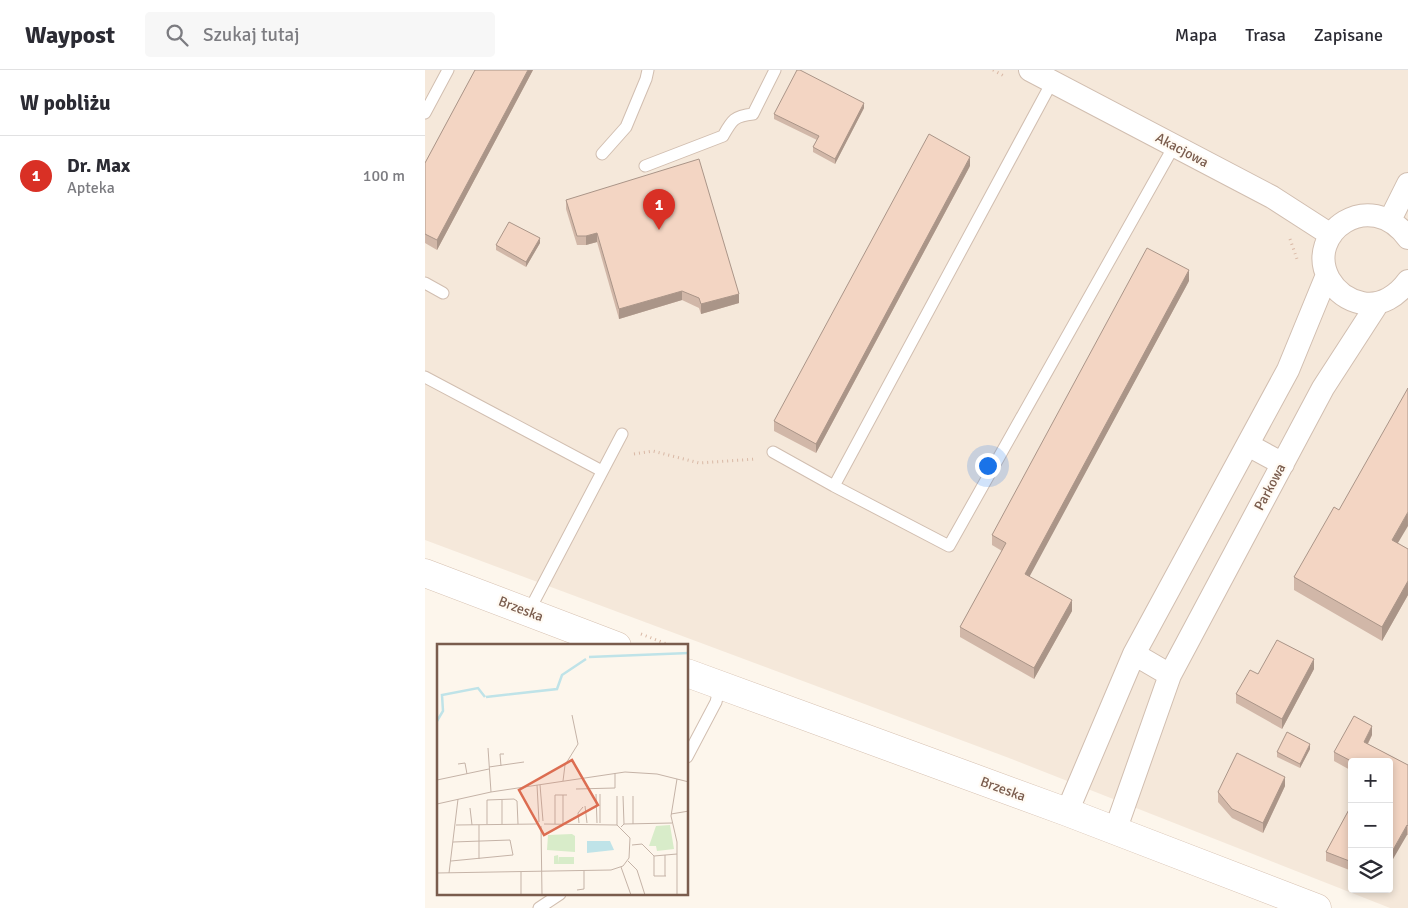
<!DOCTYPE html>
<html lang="pl">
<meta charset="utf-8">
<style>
:root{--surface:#fff;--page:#f7f7f7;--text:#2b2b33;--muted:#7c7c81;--line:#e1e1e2;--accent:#d93025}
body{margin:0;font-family:Signika,sans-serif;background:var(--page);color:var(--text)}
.controls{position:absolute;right:15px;bottom:15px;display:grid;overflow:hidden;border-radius:5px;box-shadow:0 2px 8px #0003}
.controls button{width:45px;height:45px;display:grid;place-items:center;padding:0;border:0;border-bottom:1px solid var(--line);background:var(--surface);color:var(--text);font:25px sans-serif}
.you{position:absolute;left:562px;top:395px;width:18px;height:18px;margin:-12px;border:4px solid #fff;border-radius:50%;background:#1a73e8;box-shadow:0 0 0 8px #1a73e833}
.badge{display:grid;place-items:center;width:32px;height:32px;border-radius:50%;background:var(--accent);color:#fff;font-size:16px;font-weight:700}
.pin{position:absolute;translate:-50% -41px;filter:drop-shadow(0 1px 2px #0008)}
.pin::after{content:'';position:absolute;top:26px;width:18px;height:15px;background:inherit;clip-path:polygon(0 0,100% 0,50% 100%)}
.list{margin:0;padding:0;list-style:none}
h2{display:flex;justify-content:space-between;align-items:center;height:65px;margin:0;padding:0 20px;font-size:21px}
h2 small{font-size:16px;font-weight:400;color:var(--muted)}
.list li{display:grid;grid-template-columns:32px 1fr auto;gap:15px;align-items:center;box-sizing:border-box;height:80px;padding:0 20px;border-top:1px solid var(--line)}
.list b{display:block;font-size:19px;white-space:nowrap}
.list p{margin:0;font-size:16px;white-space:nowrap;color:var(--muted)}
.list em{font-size:16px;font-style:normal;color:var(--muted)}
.icon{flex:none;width:28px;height:28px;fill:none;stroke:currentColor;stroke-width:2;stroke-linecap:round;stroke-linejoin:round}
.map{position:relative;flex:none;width:983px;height:838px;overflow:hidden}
header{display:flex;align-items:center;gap:30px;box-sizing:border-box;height:70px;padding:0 25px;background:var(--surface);border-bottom:1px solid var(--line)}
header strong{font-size:24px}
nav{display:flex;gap:28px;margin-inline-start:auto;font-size:18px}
.search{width:350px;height:45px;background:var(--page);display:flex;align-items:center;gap:12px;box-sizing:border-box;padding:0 18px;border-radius:5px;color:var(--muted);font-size:19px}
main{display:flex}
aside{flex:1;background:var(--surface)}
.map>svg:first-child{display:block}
.residential{fill:#f5e8da;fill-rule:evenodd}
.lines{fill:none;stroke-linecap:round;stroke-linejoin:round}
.lane-casing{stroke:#d1beb0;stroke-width:13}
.street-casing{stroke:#d1beb0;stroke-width:24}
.secondary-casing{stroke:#d6c0b0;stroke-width:29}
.path{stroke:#d9b8a5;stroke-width:3;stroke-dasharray:1 4;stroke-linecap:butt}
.lane{stroke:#fff;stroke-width:11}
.street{stroke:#fff;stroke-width:22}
.secondary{stroke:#fff;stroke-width:28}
.wall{fill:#d1b7a8}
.shaded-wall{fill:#aa9588}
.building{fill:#f3d5c3;stroke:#aa9588}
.labels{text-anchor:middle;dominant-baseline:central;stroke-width:4.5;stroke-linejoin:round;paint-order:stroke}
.street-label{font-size:14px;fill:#7a5c4d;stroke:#fffaf3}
.inset-river{fill:none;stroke:#bfe3e8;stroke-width:2.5}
.inset-road{fill:none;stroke:#c5b3a7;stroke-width:1}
.view{fill:#dc6d51;fill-opacity:0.15;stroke:#dc6d51;stroke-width:2.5}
.inset-edge{fill:none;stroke:#7a5c4d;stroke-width:2.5}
</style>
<header>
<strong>Waypost</strong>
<div class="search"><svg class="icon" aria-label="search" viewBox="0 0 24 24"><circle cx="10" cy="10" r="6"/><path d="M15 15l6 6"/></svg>Szukaj tutaj</div>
<nav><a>Mapa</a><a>Trasa</a><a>Zapisane</a></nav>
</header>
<main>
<aside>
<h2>W pobliżu<small></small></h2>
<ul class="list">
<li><span class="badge">1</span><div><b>Dr. Max</b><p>Apteka</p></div><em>100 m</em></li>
</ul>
</aside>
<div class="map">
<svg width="983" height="838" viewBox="0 0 983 838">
<rect width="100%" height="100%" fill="#fdf6ec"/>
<path class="residential" d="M0,0h983v838h-18l-381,-150 -584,-218zM927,692h37v127h-37z"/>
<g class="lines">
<defs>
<path id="lane" d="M0,43l23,-43
M177,84l24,-27 20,-48 2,-9
M220,96l78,-30c9,-16 11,-20 30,-22l22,-44
M0,213l18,10
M0,307l177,94
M348,382l61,34 115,60 225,-400
M409,416l218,-404
M104,541l93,-177
M262,687l29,-55 4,-17
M114,838l21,-14"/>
<path id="street" d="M605,0l242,127 59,38
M965,150l18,-36
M983,168c-38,-52 -104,-5 -79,41 8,14 19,21 33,24 19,4 36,-8 46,-22
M823,375l35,19
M709,584l36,21
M642,742l67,-158 154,-284 39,-95
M690,761l55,-156 153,-287 55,-85"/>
<path id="secondary" d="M0,503l192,73
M262,603l380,139 250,96"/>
</defs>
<use href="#lane" class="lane-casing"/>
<use href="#street" class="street-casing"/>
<use href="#secondary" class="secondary-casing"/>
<path class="path" d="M568,0l13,7
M865,169l7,20
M209,384l19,-3 46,12 57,-4
M216,564l31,12"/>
<use href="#lane" class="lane"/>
<use href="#street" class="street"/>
<use href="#secondary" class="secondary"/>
</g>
<path class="wall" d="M50,0h58l-96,180 -12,-7v-80z
M439,38l-29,56 -22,-12v-5l4,-7 -43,-21v-5z
M545,96l-154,287 -42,-22v-10z
M141,130l173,103 -38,11 -2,-6 -17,-8 -63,19 -22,-77 -11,3h-9l-11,-36z
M115,173l-14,24 -30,-17v-5z
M764,211l-160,295 43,35 -38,68 -74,-42v-10l42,-76 -10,-6v-10z
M973,473l10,6v46l-26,46 -88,-51v-13z
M889,599l-32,60 -46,-26v-9l22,-20z
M947,665l-4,9 40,21v70h-1l-18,-73h-37v9l-18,-10v-9z
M885,679l-10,19 -23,-11v-5z
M860,716l-22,47 -31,-15 -14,-16v-10z
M927,734v67l-26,-10v-9z"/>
<path class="shaded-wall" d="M103,0h5l-96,180v-10z
M439,33v5l-29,56v-5z
M545,87v9l-154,287v-9z
M172,163v9l-11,3v-9z
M115,168v5l-14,24v-5z
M764,200v11l-164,304v-11z
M257,221v9l-63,19v-10z
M314,224v9l-38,11v-10z
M983,442v14l-16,27v-13z
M983,511v14l-26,46v-14z
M647,530v11l-38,68v-11z
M889,589v10l-32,60v-10z
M947,656v9l-8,16v-9z
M885,674v5l-10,19v-4z
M860,707v9l-22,47v-10z
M982,755v10l-18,31v-9z"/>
<path class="building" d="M50,0h53l-91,170 -12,-6v-71z
M372,0h3l64,33 -29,56 -22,-12 6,-11 -45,-22z
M504,64l41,23 -154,287 -42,-23z
M274,89l40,135 -38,10 -2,-6 -17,-7 -63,18 -22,-76 -11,3h-9l-11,-36z
M84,152l31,16 -14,24 -30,-17z
M722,178l42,22 -164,304 47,26 -38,68 -74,-41 46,-84 -14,-8z
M983,318v124l-16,28 16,9v32l-26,46 -88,-50 40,-70 5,3z
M852,570l37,19 -32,60 -46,-25 14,-24 8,4z
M929,646l18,10 -8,16 44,23v61l-1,-1 -18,32v-95h-36l-19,-10z
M862,662l23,12 -10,20 -23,-12z
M812,683l48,24 -22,46 -31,-14 -14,-17z
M927,734v58l-26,-10z"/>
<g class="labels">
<g class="street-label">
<text transform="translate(757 80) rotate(28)">Akacjowa</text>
<text transform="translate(845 417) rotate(-62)">Parkowa</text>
<text transform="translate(96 539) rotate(21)">Brzeska</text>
<text transform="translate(578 719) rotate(20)">Brzeska</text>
</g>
</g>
<g transform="translate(12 574)">
<rect width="251" height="251" fill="#fdf6ec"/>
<path d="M233,181l4,24 -17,2 -1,-5h-7l7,-20z" fill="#d8ecc9"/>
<path d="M135,190l3,2v16l-28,-2 1,-15zM121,211l1,8v-6h15v7h-20v-8z" fill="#d8ecc9"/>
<path d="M150,197h23l4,9 -27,3z" fill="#bfe3e8"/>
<path class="inset-river" d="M152,13l100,-4M49,53l71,-8 5,-14 24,-16M0,77l6,-10 -1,-16 36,-7 7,9"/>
<path class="inset-road" d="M51,104l3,44M21,120l7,-1 2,11M64,122l-1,-12h4M52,123l35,-5M240,135l-6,37 6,26v53M0,136l52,-11M126,137l2,-16 13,-21 -6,-29M100,141l2,37M103,141l3,36M139,145l39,-1v-15M159,150l1,29M163,150v29M126,151v29M180,152v29M186,152l1,28M196,152v28M65,156v24M0,160l54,-12 134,-20 32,2 32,8M148,162l2,17M33,164l2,17M234,170l18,-3M142,179l-1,-10 5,-6M50,180v-24l27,-1 3,2 1,23M118,180v-29h12M19,181l82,-1M104,182l1,69M184,183l3,-3 48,-1M195,201l10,-1 12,12v20h12M228,211v21M217,212l23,-2M42,215v-34M14,217l62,-6 -3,-15 -57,2M191,217l9,9 8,25M184,223l10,28M84,228v23M0,229l174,-3 12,-4 6,-8 1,-20 -13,-13 -73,-1M12,229l9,-74M140,246l7,-1v-19"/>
<path class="view" d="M135,116l26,45 -54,30 -25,-45z"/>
<rect width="251" height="251" class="inset-edge"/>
</g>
</svg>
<div class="controls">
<button>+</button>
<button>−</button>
<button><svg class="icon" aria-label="layers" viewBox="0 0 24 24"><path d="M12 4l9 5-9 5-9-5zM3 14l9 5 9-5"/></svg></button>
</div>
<div class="you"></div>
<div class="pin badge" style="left:234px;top:160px">1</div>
</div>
</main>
